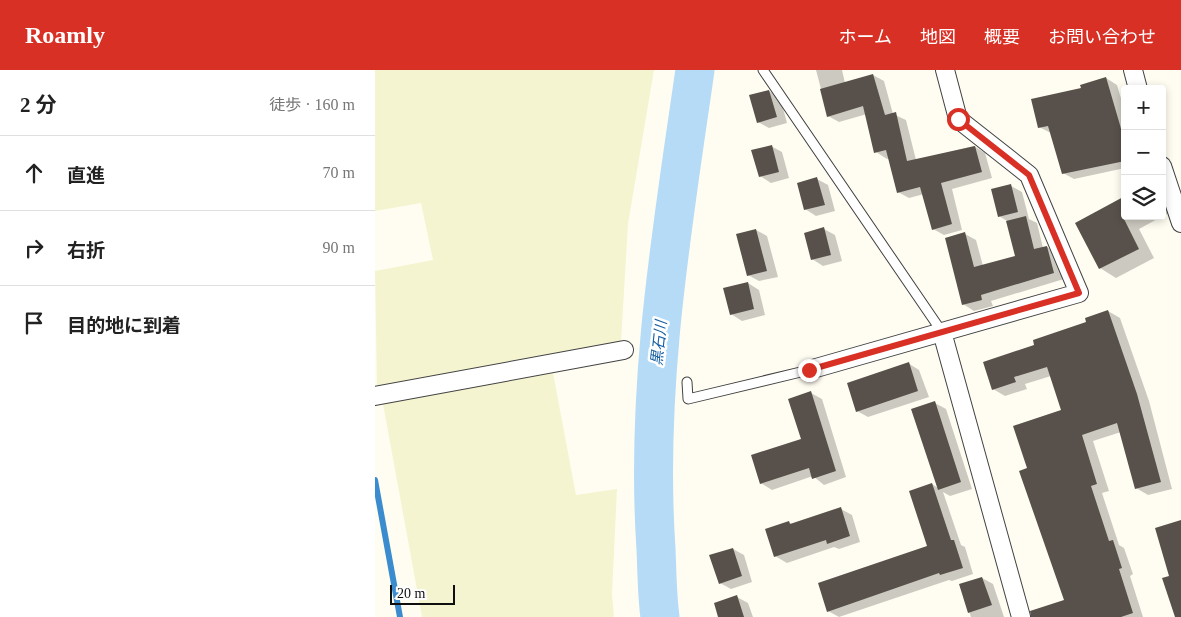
<!DOCTYPE html>
<html lang="ja">
<meta charset="utf-8">
<style>
:root{--surface:#fff;--page:#f2f2f2;--text:#222;--muted:#767676;--line:#e0e0e0;--accent:#d93025}
body{margin:0;font-family:"Times New Roman","Noto Sans JP",serif;background:var(--page);color:var(--text)}
.controls{position:absolute;right:15px;top:15px;display:grid;overflow:hidden;border-radius:5px;box-shadow:0 2px 8px #0003}
.controls button{width:45px;height:45px;display:grid;place-items:center;padding:0;border:0;border-bottom:1px solid var(--line);background:var(--surface);color:var(--text);font:25px sans-serif}
.scale{position:absolute;left:15px;bottom:12px;width:65px;box-sizing:border-box;padding-left:5px;border:2px solid #0f0f0f;border-top:0;font-size:14px;line-height:18px;white-space:nowrap;color:#0f0f0f;-webkit-text-stroke:4px #fff;paint-order:stroke}
.stop{position:absolute;width:15px;height:15px;margin:-11px;border:4px solid #d93025;border-radius:50%;background:#fff}
.stop.end{background:#d93025;border-color:#fff;box-shadow:0 1px 5px #0008}
.list{margin:0;padding:0;list-style:none}
h2{display:flex;justify-content:space-between;align-items:center;height:65px;margin:0;padding:0 20px;font-size:21px}
h2 small{font-size:16px;font-weight:400;color:var(--muted)}
.list li{display:grid;grid-template-columns:32px 1fr auto;gap:15px;align-items:center;box-sizing:border-box;height:75px;padding:0 20px;border-top:1px solid var(--line)}
.list b{display:block;font-size:19px;white-space:nowrap}
.list em{font-size:16px;font-style:normal;color:var(--muted)}
.icon{flex:none;width:28px;height:28px;fill:none;stroke:currentColor;stroke-width:2;stroke-linecap:round;stroke-linejoin:round}
.map{position:relative;flex:none;width:806px;height:547px;overflow:hidden}
header{display:flex;align-items:center;gap:30px;box-sizing:border-box;height:70px;padding:0 25px;background:var(--accent);color:#fff}
header strong{font-size:24px}
nav{display:flex;gap:28px;margin-inline-start:auto;font-size:18px}
main{display:flex}
aside{flex:1;background:var(--surface)}
.map>svg:first-child{display:block}
.farmland{fill:#f5f4d0}
.shadow{fill:#0003}
.lines{fill:none;stroke-linecap:round;stroke-linejoin:round}
.stream{stroke:#3a8ccf;stroke-width:6}
.river{stroke:#b5dbf7;stroke-width:39}
.building{fill:#58514b}
.lane-casing{stroke:#424242;stroke-width:11}
.street-casing{stroke:#424242;stroke-width:20}
.lane{stroke:#fff;stroke-width:9}
.street{stroke:#fff;stroke-width:18}
.route{stroke:#d93025;stroke-width:6}
.labels{text-anchor:middle;dominant-baseline:central;stroke-width:5;stroke-linejoin:round;paint-order:stroke}
.water-label{font-size:15px;font-style:italic;fill:#155ea3;stroke:#fff}
</style>
<header>
<strong>Roamly</strong>
<nav><a>ホーム</a><a>地図</a><a>概要</a><a>お問い合わせ</a></nav>
</header>
<main>
<aside>
<h2>2 分<small>徒歩 · 160 m</small></h2>
<ul class="list">
<li><svg class="icon" aria-label="ahead" viewBox="0 0 24 24"><path d="M12 20V5M6 11l6-6 6 6"/></svg><div><b>直進</b></div><em>70 m</em></li>
<li><svg class="icon" aria-label="right" viewBox="0 0 24 24"><path d="M7 20v-9h11M14 6l5 5-5 5"/></svg><div><b>右折</b></div><em>90 m</em></li>
<li><svg class="icon" aria-label="arrive" viewBox="0 0 24 24"><path d="M6 21V4h12l-3 4 3 4H6"/></svg><div><b>目的地に到着</b></div></li>
</ul>
</aside>
<div class="map">
<svg width="806" height="547" viewBox="0 0 806 547">
<rect width="100%" height="100%" fill="#fffdf1"/>
<path class="farmland" d="M0,0h279l-26,154 -7,118 -244,48 -2,-119 58,-11 -12,-57 -46,8z
M178,303l23,122 41,-6 -5,105 2,23h-192l-39,-213z"/>
<path class="shadow" d="M441,0h26l3,13 28,-8 11,6 9,33 13,6 10,40 58,-14 11,7 7,25 -40,11 10,41 -18,5 -11,-6 -9,-35 -15,4 -11,-6 -8,-34 -3,1 -11,-7 -9,-38 -28,8 -11,-6z
M731,8l11,7 8,27v56l-51,11 -11,-6 -12,-40 -12,-6 44,-38z
M394,21l11,6 7,26 -18,5 -11,-6z
M396,76l11,6 7,26 -18,5 -11,-7z
M442,109l11,6 7,26 -19,5 -11,-7z
M636,116l11,6 7,27 8,4 6,25 4,-1 11,6 6,26 -73,22 2,5 -19,5 -11,-7 2,-70 11,6 7,26 33,-9 -9,-36 -8,-5z
M787,122l12,18 -35,19 15,29 -38,20 -16,-10 25,-70v18h37z
M449,159l11,6 7,26 -19,5 -11,-7z
M381,160l11,6 11,41 -19,4 -11,-6z
M373,213l11,7 6,25 -23,6 -11,-7z
M733,241l12,7 29,83 23,88 -24,6 -12,-7 -15,-56 -28,9 16,50 -7,2 17,52 5,3 9,26 -3,2 13,41h-86l8,-16 -37,-132 34,-58 -11,-35 -26,8 2,5 -22,7 -12,-7 43,-44 52,-22z
M533,293l11,7 10,27 -61,20 -11,-6z
M436,323l11,6 24,78 -22,8 -11,-9 -41,14 -11,-7 41,-43z
M560,333l11,6 26,80 -22,7 -7,-4 18,53 4,2 8,27 -21,7 -3,-1 -110,37 -11,-6 100,-65 4,-62 6,4z
M466,439l11,6 8,27 -21,7 -5,-2 -47,16 -12,-7 14,-34 4,3z
M358,479l11,6 8,27 -21,7 -11,-6z
M607,508l11,6 11,33h-33l-11,-32z
M362,527l11,6 5,14h-33z"/>
<g class="lines">
<path class="stream" d="M0,410l25,137"/>
<path class="river" d="M285,547c-3,-22 -3,-46 -4,-68 -11,-163 16,-319 39,-479"/>
</g>
<path class="building" d="M498,4l12,41 11,-3 11,49 68,-15 7,26 -41,11 11,41 -20,6 -12,-43 -23,6 -11,-43 -12,3 -11,-47 -36,11 -7,-28z
M731,7l16,55 3,-1v30l-63,13 -14,-48 -10,2 -7,-29 50,-11 -1,-3z
M394,20l8,27 -20,6 -8,-28z
M397,75l7,27 -20,5 -8,-27z
M442,107l8,28 -21,5 -7,-27z
M636,114l7,28 -20,5 -7,-28z
M750,126l-1,23 15,30 -40,20 -24,-46z
M651,146l8,33 13,-3 7,27 -73,22 1,5 -20,5 -17,-67 20,-6 9,35 41,-11 -9,-35z
M449,157l7,28 -20,5 -7,-27z
M381,159l11,42 -20,5 -11,-42z
M373,212l6,27 -24,6 -7,-27z
M733,240l29,84 24,88 -26,7 -18,-66 -35,12 15,49 -6,2 18,55 4,-1 9,28 -3,1 14,44 -12,4h-90l-1,-6 34,-11 -45,-129 8,-3 -14,-42 48,-16 -14,-43 -33,10 2,5 -24,8 -9,-28 51,-17 -1,-5 53,-18 -1,-4z
M534,292l9,29 -62,21 -9,-29z
M436,321l25,80 -24,8 -3,-11 -49,16 -9,-29 50,-16 -13,-40z
M560,331l26,81 -23,8 -27,-81z
M557,413l19,57h3l9,28 -23,7 -1,-2 -112,39 -9,-29 109,-37 -18,-55z
M466,437l9,29 -23,8 -1,-4 -52,17 -9,-28 24,-8 1,3z
M806,450v97h-6l-13,-39 7,-2 -14,-48z
M358,478l9,28 -23,8 -10,-29z
M607,507l10,28 -24,8 -9,-29z
M362,525l7,22h-26l-4,-14z"/>
<g class="lines">
<defs>
<path id="lane" d="M388,0l179,262
M312,312l1,17 121,-29"/>
<path id="street" d="M758,0l5,19
M787,96l19,57
M567,262l79,285
M434,300l270,-77 -50,-118 -71,-56 -13,-49
M0,326l249,-46"/>
</defs>
<use href="#lane" class="lane-casing"/>
<use href="#street" class="street-casing"/>
<use href="#lane" class="lane"/>
<use href="#street" class="street"/>
</g>
<g class="lines">
<path class="route" d="M434,300l270,-77 -50,-118 -71,-56"/>
</g>
<g class="labels">
<g class="water-label">
<text transform="translate(284 273) rotate(-84)">黒石川</text>
</g>
</g>
</svg>
<div class="controls">
<button>+</button>
<button>−</button>
<button><svg class="icon" aria-label="layers" viewBox="0 0 24 24"><path d="M12 4l9 5-9 5-9-5zM3 14l9 5 9-5"/></svg></button>
</div>
<div class="scale">20 m</div>
<div class="stop" style="left:583px;top:49px"></div>
<div class="stop end" style="left:434px;top:300px"></div>
</div>
</main>
